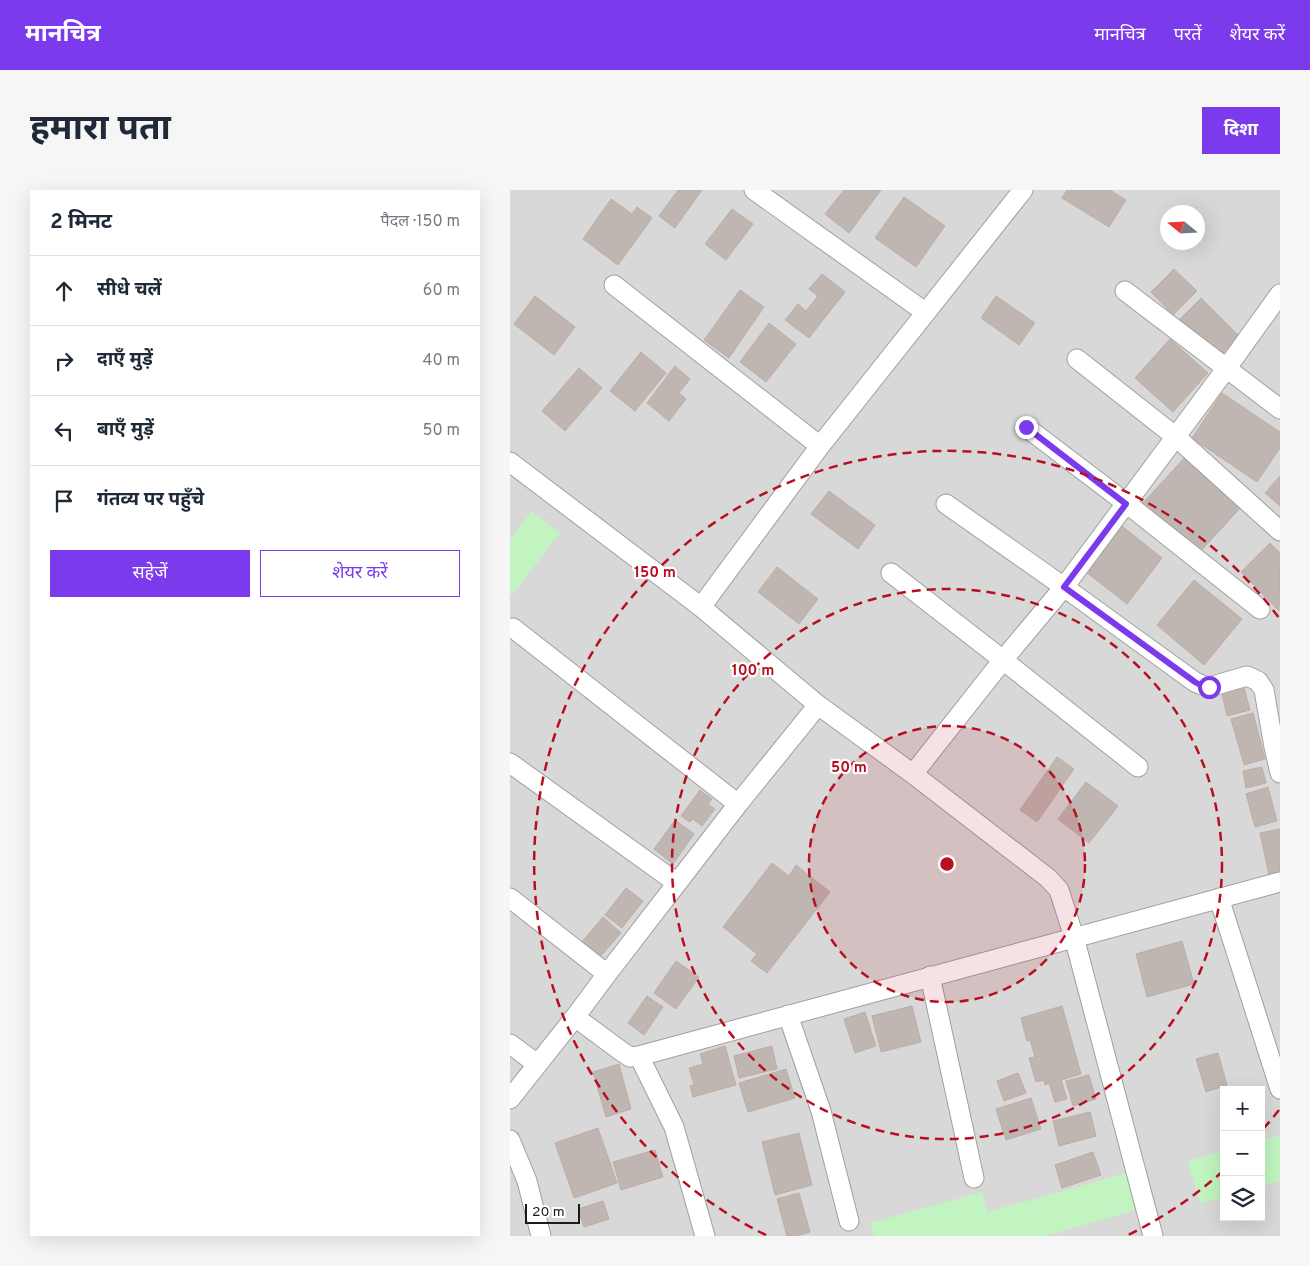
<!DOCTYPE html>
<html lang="hi">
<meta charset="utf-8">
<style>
:root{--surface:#fff;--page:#f6f6f7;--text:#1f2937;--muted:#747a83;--line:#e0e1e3;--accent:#7c3aed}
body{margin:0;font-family:Overpass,"Noto Sans Devanagari",sans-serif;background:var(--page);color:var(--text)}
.controls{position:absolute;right:15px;bottom:15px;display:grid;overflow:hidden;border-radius:0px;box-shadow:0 5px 20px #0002}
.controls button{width:45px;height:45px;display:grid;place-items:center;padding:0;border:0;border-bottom:1px solid var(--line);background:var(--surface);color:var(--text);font:25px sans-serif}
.compass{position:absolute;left:650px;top:15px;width:45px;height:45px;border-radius:50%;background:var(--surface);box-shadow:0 5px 20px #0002;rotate:288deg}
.scale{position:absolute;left:15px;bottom:12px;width:55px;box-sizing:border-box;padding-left:5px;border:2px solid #1b1b1b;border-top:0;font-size:14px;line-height:18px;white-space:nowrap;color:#1b1b1b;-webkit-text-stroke:4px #fff;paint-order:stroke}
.stop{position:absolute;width:15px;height:15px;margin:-11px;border:4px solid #7c3aed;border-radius:50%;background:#fff}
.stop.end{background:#7c3aed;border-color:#fff;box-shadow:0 1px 5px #0008}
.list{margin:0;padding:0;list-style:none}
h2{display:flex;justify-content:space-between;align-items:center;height:65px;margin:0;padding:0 20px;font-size:21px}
h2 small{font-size:16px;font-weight:400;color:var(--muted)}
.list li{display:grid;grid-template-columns:32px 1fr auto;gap:15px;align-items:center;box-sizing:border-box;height:70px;padding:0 20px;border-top:1px solid var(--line)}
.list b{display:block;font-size:19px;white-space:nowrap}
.list em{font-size:16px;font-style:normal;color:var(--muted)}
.actions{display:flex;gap:10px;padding:15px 20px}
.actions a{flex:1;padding:11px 0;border:1px solid var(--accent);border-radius:0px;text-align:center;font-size:18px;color:var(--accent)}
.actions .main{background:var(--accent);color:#fff}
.icon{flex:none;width:28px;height:28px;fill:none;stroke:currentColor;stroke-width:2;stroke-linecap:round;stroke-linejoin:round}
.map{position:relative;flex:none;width:770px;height:1046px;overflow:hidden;border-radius:0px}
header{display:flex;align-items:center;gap:30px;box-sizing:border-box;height:70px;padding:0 25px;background:var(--accent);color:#fff}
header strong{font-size:24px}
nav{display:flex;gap:28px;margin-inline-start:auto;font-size:18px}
.intro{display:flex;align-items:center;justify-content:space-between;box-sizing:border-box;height:120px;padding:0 30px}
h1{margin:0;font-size:35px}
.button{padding:12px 22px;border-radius:0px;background:var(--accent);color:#fff;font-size:18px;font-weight:700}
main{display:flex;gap:30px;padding:0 30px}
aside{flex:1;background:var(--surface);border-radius:0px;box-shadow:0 5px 20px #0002}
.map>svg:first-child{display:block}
.residential{fill:#d9d8d8;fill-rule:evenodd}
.park{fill:#c1f4c0}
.building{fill:#c0b6b1;stroke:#bcada5}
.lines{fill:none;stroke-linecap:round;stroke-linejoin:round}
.minor-casing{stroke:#9f9f9f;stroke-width:21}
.minor{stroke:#fff;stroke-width:19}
.route{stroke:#7c3aed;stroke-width:6}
.ring{fill:none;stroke:#b70f20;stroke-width:2.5;stroke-dasharray:9 6}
.centre{fill:#b70f20;stroke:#fff;stroke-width:2.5}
.ring-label{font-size:15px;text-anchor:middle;font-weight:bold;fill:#b70f20;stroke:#fff;stroke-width:4.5;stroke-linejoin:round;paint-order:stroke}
</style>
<header>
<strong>मानचित्र</strong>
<nav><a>मानचित्र</a><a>परतें</a><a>शेयर करें</a></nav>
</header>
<div class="intro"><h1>हमारा पता</h1><a class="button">दिशा</a></div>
<main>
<aside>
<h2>2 मिनट<small>पैदल · 150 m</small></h2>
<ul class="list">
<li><svg class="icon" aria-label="ahead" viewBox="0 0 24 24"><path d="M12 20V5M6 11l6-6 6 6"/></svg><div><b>सीधे चलें</b></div><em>60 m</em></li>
<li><svg class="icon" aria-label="right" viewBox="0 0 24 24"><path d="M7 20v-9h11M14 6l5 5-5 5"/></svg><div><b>दाएँ मुड़ें</b></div><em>40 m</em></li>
<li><svg class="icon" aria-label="left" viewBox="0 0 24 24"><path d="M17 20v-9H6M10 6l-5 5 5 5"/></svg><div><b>बाएँ मुड़ें</b></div><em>50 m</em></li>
<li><svg class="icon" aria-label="arrive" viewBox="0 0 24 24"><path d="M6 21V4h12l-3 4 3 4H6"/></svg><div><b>गंतव्य पर पहुँचे</b></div></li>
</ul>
<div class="actions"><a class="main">सहेजें</a><a>शेयर करें</a></div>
</aside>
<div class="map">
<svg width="770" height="1046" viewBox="0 0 770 1046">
<rect width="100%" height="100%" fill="#ece7e1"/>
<path class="residential" d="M0,0h770v1046h-770zM658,22h30v30h-30zM714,900h37v127h-37z"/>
<path class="park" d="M22,321l28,22 -50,65v-59z
M770,945v46l-19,5v-45z
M714,961v46l-24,6 -12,-42z
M620,982l10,37 -96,27h-170l-4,-13 112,-31 5,20z"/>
<path class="building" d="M168,0h24l-27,38 -16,-12z
M334,0h37l-32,43 -24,-19z
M557,0h43l16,10 -17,27 -47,-29z
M394,7l41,29 -29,41 -41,-29z
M101,9l21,15 5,-7 15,11 -34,47 -35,-26z
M222,19l21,15 -27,36 -21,-16z
M664,79l23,22 -24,24 -22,-23z
M312,84l23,18 -36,46 -24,-18 13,-16 8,7 12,-15 -9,-7z
M230,100l24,17 -35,51 -25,-18z
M25,106l40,31 -21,28 -40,-31z
M486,106l39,27 -16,22 -38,-27z
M691,108l38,38 -22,23 -39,-38z
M259,133l27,21 -30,38 -26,-20z
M660,149l38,34 -35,39 -38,-34z
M131,162l25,21 -31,38 -25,-20z
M165,176l15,13 -11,14 7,6 -17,22 -22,-18z
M69,178l23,20 -37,43 -23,-20z
M712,203l58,39v16l-23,34 -65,-44z
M677,265l56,50 -44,48 -56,-50z
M770,286v30l-15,-13z
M319,301l46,34 -17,24 -47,-35z
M612,336l40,32 -35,46 -41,-32z
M760,353l10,10 -1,58 -38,-39z
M267,377l41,32 -19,25 -41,-32z
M684,390l48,39 -38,46 -47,-40z
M733,494l7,26 -23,6 -6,-27z
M743,523l12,46 -21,6 -13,-46z
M547,567l17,12 -37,53 -17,-12z
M752,577l4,16 -20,5 -3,-17z
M576,592l32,24 -29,37 -31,-24z
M758,597l9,34 -22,6 -9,-33z
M190,600l12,9 -4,5 7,5 -13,17 -9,-7 -3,3 -9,-6z
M165,630l19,14 -21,30 -19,-15z
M770,639v43l-11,3 -9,-42z
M262,673l17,13 7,-11 34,27 -63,81 -16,-12 6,-7 -34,-27z
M116,698l17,13 -21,27 -17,-13z
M93,727l18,16 -23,26 -17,-16z
M672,751l12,43 -47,13 -11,-43z
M166,771l23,16 -23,32 -22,-16z
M137,806l16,11 -19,28 -16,-12z
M402,816l9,36 -40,10 -9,-36z
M552,816l19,68 -20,6 6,19 -12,3 -6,-19 -4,2 -1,-5 -8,2 -7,-24 6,-1 -5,-17 -3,1 -6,-23z
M355,822l11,34 -21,7 -11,-34z
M215,856l11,39 -43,12 -3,-11 4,-1 -5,-17 14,-4 -3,-10z
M262,856l5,23 -38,9 -5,-22z
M708,863l9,32 -21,7 -10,-33z
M109,874l12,45 -25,8 -13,-45z
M276,879l9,29 -47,14 -9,-29z
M508,883l8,20 -22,8 -7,-20z
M579,885l7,24 -23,7 -7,-25z
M521,908l10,31 -35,11 -10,-31z
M580,922l6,24 -37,10 -6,-25z
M88,938l19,55 -43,15 -19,-55z
M289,943l13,52 -37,10 -13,-53z
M145,960l8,27 -42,13 -8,-28z
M583,962l8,23 -39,13 -7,-23z
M289,1003l11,39 -13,4h-10l-10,-37z
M93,1011l6,18 -25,8 -6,-18z"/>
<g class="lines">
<defs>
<path id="minor" d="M244,0l171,122
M104,95l206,161
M615,101l155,118
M567,169l99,78 104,94
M516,237l100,76 134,106
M0,272l191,145 117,98 95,69 135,104 11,12 15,47 79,299
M436,314l118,83 131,95 7,3 7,2 38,-11 11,5 6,9 10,57 6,26
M381,383l112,87 135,107
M191,417l119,-161 203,-256
M3,438l225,176
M0,573l167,120
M403,584l90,-114 61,-73 162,-218 54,-75
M0,708l97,76
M709,708l61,191
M420,786l44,202
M278,825l33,96 28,110
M65,827l46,34 9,6 9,-1 641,-174
M0,854l27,20
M129,866l35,71 31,109
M0,909l65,-82 32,-43 131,-170 80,-99
M0,950l17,41 14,55"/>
</defs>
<use href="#minor" class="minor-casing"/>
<use href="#minor" class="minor"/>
</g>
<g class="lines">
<path class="route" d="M516,237l100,77 -62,83 131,95 7,4 7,1"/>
</g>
<circle cx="437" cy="674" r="138" fill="#b70f20" fill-opacity=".12"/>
<g class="ring">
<circle cx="437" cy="674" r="138"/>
<circle cx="437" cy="674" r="275"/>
<path d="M769 920A413 413 0 0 1 753 939M713 981A413 413 0 0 1 618 1045M256 1045A413 413 0 1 1 769 428"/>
</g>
<circle cx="437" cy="674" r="8" class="centre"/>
<g class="ring-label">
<text x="145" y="387">150 m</text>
<text x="243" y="485">100 m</text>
<text x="339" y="582">50 m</text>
</g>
</svg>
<div class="controls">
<button>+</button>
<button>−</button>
<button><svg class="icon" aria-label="layers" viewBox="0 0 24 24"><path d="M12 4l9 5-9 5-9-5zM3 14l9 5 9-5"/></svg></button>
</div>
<svg class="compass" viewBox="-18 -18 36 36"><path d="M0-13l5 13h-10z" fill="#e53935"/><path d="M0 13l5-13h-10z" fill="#747a83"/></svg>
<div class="scale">20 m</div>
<div class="stop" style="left:699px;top:497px"></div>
<div class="stop end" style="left:516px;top:237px"></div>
</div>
</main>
